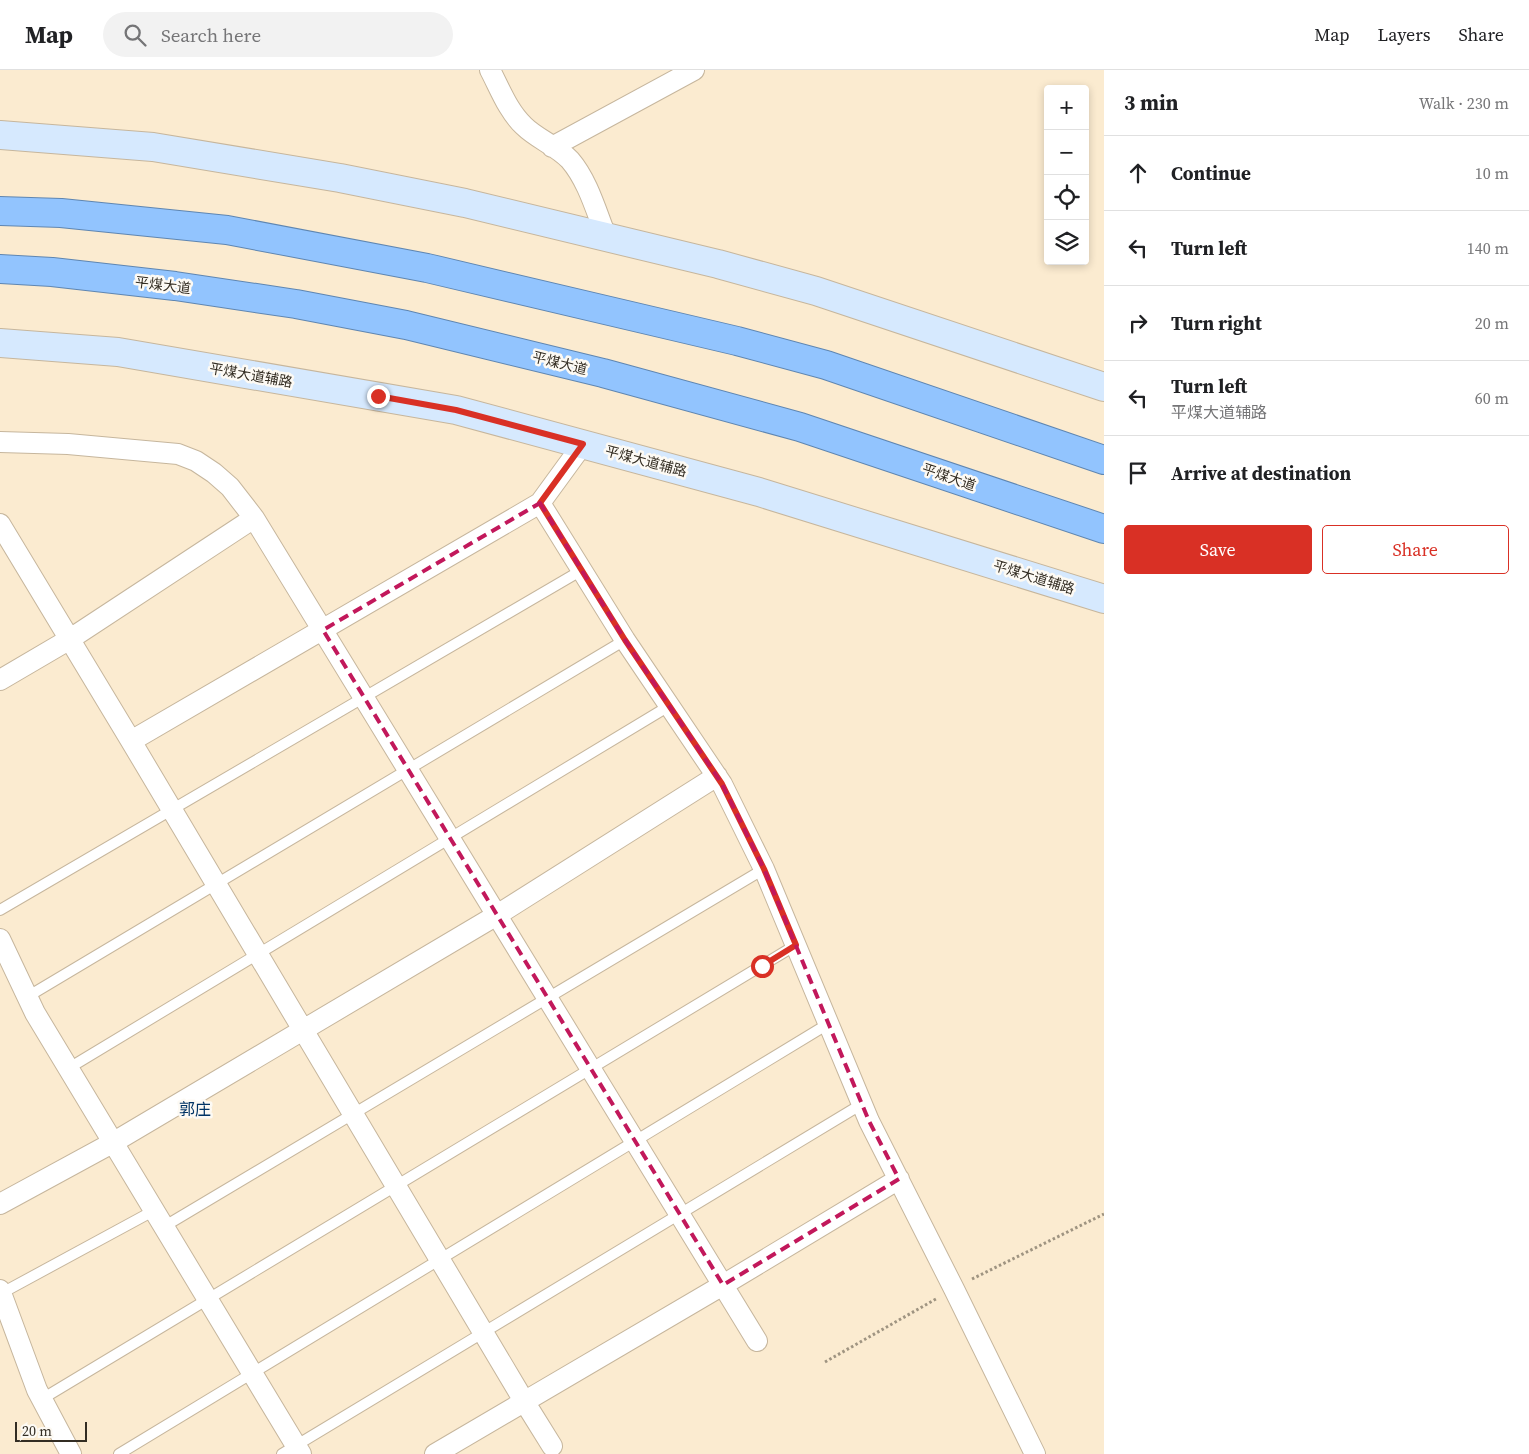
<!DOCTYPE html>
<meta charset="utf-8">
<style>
:root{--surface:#fff;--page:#f2f2f2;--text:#202124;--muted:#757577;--line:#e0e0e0;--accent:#d93025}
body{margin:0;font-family:"Source Serif 4","Noto Sans SC",serif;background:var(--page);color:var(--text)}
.controls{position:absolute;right:15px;top:15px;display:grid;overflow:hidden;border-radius:5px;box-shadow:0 2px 8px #0003}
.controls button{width:45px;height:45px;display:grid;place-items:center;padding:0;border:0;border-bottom:1px solid var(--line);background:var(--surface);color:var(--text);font:25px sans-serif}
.scale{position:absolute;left:15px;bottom:12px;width:72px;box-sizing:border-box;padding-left:5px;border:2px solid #332d23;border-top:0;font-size:14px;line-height:18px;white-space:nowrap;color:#332d23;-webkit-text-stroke:4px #fdfaf4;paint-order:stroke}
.stop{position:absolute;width:15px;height:15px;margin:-11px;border:4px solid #d93025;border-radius:50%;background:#fff}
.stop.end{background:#d93025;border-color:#fff;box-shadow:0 1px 5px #0008}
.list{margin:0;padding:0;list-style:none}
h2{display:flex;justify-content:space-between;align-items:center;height:65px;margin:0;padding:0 20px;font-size:21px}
h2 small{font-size:16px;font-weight:400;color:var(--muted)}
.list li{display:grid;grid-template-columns:32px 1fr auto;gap:15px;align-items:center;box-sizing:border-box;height:75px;padding:0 20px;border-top:1px solid var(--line)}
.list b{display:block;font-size:19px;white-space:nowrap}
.list p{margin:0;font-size:16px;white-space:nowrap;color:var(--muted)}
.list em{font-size:16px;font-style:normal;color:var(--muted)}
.actions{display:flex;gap:10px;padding:15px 20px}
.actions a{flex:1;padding:11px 0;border:1px solid var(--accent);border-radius:5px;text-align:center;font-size:18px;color:var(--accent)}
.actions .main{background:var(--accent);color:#fff}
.icon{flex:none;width:28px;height:28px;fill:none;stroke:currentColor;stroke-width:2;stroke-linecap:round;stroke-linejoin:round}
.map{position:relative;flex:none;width:1104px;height:1384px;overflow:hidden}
header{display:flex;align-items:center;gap:30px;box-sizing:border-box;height:70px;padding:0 25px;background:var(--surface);border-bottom:1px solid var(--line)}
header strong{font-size:24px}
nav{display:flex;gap:28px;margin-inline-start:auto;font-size:18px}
.search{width:350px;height:45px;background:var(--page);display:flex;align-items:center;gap:12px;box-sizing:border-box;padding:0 18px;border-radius:28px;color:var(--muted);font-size:19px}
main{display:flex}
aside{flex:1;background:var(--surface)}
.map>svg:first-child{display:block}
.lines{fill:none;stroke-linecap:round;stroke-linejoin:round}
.service-casing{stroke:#c6b69d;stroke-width:12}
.minor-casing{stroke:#c6b69d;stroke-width:22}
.secondary-casing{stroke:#c6b69d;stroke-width:30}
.trunk-casing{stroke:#5f86b1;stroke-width:30}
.path{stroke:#9f9481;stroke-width:3;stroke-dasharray:2.5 2.5;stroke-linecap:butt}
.service{stroke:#fff;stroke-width:10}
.minor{stroke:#fff;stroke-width:20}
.secondary{stroke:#d6e9fe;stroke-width:28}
.trunk{stroke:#92c4fe;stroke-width:28}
.route{stroke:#d93025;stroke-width:6}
.marked{fill:none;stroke:#c2185b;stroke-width:4;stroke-dasharray:10 6;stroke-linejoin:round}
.labels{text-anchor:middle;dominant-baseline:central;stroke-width:5;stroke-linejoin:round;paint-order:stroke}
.street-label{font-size:14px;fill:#332d23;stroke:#fdfaf4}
.quarter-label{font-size:16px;fill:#003364;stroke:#fdfaf4}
</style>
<header>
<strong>Map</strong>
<div class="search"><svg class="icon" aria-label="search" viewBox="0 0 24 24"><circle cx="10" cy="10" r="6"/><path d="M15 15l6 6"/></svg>Search here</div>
<nav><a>Map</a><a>Layers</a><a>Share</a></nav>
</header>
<main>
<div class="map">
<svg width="1104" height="1384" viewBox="0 0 1104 1384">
<rect width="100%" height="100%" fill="#fbebd0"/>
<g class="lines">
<defs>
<path id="service" d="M0,840l582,-340
M27,927l598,-357
M69,998l600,-362
M165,1156l599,-357
M0,1224l155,-84
M42,1329l754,-454
M119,1384l709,-430
M282,1384l580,-350"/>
<path id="minor" d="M490,0c10,19 18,41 34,56 13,13 33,20 46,34 18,21 26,51 36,76
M552,77l142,-77
M0,372l68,2 110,10 18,7 18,12 16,14 24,31 503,823
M540,433l85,137 97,144 42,85 105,252 85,168 81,165
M0,454l131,217 393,660 28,45
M0,610l70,-41 184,-121
M131,671l409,-238 43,-59
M0,869l35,74 266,441
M0,1134l114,-62 383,-227 220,-139
M0,1220l37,100 34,64
M435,1384l288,-169 176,-106"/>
<path id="secondary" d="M0,65l153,12 187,31 125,25 253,61 98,27 288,96
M0,273l118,9 338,58 303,82 345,107"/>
<path id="trunk" d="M0,141l61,2 166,17 200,38 310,73 89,24 278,95
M0,199l52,3 123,14 121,18 110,21 197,48 197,54 304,102"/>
</defs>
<use href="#service" class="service-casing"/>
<use href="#minor" class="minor-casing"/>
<use href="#secondary" class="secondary-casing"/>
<use href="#trunk" class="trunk-casing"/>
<path class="path" d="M972,1209l132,-65
M825,1292l111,-63"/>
<use href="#service" class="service"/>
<use href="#minor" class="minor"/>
<use href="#secondary" class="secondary"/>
<use href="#trunk" class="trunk"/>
</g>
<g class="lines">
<path class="route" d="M378,326l78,14 127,34 -43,59 85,137 97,144 42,85 32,76 -34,21"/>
</g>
<path class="marked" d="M540,433l85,137 97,144 42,85 105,252 30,58 -176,106 -400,-655z"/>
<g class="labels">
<g class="street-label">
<text transform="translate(163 215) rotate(7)">平煤大道</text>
<text transform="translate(560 293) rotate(14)">平煤大道</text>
<text transform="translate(251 305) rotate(10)">平煤大道辅路</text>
<text transform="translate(646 391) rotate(15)">平煤大道辅路</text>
<text transform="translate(949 407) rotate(19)">平煤大道</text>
<text transform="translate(1034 507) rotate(17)">平煤大道辅路</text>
</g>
<g class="quarter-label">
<text x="195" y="1039">郭庄</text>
</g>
</g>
</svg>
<div class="controls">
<button>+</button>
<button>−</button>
<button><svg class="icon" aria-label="locate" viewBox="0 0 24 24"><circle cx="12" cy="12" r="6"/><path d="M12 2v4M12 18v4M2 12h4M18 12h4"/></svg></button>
<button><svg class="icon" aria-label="layers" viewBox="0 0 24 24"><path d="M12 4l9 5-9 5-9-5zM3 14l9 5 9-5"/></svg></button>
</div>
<div class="scale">20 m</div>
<div class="stop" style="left:762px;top:896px"></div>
<div class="stop end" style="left:378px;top:326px"></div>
</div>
<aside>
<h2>3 min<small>Walk · 230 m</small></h2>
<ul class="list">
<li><svg class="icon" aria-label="ahead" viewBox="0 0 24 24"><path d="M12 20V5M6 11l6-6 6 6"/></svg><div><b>Continue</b></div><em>10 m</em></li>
<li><svg class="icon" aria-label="left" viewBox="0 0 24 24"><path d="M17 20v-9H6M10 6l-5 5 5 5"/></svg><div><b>Turn left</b></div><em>140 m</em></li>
<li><svg class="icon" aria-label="right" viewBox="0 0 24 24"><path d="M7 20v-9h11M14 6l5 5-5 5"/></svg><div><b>Turn right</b></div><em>20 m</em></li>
<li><svg class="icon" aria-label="left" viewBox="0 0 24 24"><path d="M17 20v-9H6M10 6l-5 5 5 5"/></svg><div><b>Turn left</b><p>平煤大道辅路</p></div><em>60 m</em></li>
<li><svg class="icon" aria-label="arrive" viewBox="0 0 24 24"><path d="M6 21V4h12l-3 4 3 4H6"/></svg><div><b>Arrive at destination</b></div></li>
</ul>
<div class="actions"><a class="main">Save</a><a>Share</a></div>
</aside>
</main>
